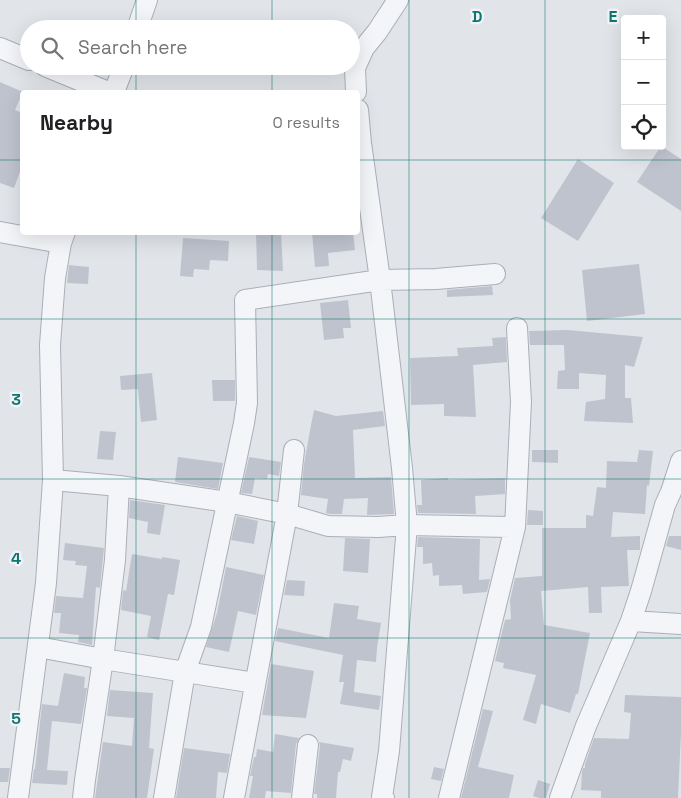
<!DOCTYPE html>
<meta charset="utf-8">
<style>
:root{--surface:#fff;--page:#f2f2f2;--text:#202124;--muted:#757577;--line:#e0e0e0}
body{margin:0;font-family:"Space Grotesk",sans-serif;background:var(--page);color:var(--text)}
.controls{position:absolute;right:15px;top:15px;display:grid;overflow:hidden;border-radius:5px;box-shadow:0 5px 20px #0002}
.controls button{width:45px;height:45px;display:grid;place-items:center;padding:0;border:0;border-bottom:1px solid var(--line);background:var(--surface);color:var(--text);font:25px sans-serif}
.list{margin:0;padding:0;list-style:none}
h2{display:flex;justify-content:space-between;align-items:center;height:65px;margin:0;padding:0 20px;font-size:21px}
h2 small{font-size:16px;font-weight:400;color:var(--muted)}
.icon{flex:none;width:28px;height:28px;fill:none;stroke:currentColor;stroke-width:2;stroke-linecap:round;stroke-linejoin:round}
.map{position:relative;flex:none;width:681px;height:798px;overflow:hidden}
.search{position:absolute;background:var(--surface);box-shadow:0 5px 20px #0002;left:20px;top:20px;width:340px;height:55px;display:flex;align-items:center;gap:12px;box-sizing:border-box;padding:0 18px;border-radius:28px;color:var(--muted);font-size:19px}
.panel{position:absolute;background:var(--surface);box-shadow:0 5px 20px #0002;left:20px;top:90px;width:340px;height:145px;border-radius:5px}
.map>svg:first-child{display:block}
.building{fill:#bec3ce}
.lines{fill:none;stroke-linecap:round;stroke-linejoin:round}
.minor-casing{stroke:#aaafb8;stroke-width:22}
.minor{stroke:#f4f5f8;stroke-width:20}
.grid{fill:none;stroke:#0f766e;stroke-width:1;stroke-opacity:0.55}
.grid-label{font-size:16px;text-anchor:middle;font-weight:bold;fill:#0f766e;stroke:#f1f3f8;stroke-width:4.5;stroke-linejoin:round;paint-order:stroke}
</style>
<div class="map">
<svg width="681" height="798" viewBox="0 0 681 798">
<rect width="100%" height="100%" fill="#e1e5ea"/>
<path class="building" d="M0,82l23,10 -8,18 7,3v53l-8,22 -14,-5z
M661,146l20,13v52l-44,-29z
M578,159l36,24 -36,58 -37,-23z
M256,232h25l2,39 -26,-1z
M312,232h41l2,18 -27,3 1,13 -14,1z
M183,238l46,3 -1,20 -18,-1 -1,10 -15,-1 -1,8 -13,-1z
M639,264l6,50 -58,7 -5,-51z
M69,265l20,2 -1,17 -21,-1z
M492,286l1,9 -46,2v-7z
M348,300l3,28h-8l1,10 -20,2 -4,-37z
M568,330l75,7 -9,30 -9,-2v33h6l2,25 -49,-2 2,-19 19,-3 1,-24 -27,-2v16h-22l1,-18 7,-1 -1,-25h-34l-1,-14z
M506,337l1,25 -34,3 3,52 -32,-1v-12l-33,1 -1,-47 48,-2 -1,-8 36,-2 -1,-8z
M152,373l5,47 -16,2 -3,-33 -17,1 -1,-14z
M212,380h23v21h-22z
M314,410l22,6 47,-5 2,15 -32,4 2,48 36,-1 3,37 -27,1 1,-17 -24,1 -2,15h-12l-4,-1 2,-14 -27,-4 3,-31 7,-39z
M100,431l16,1 -3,28 -16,-1z
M532,450h26v13l-26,-1z
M639,450l14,1 -4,35 -2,-1 -2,29 -32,-2 -2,25 29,-1v14h-13l2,36 -28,1 1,26h-13l-1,-26 -47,4 3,34 46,8 -12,61h-2l-6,19 -29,-9 -5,20 -13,-4 13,-45 -33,-7 1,-5 -9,-2 10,-41 6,-1 -1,-19 5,-22 27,-2v-48h44v-13l7,1 4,-29 9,1 1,-27 30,1z
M178,457l45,6 -5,26 -43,-7z
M249,457l32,5 -2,14 -11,-2 -1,5 -12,-1 -3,16 -11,-1z
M448,478v2l57,-2v16l-30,2 1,18 -58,-1 -1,-8h5l-1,-25z
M130,500l35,5 -5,30 -13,-2 1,-11 -19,-4z
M528,510l15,1v14h-16z
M237,516l21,5 -4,23 -23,-4z
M669,536h12v14l-15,-4z
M418,537l62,2 -1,41 11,-1 -3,13 -24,2 -1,-9 -23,1v-11l-6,1 -1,-13 -9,1v-17h-6z
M345,538l25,1 -2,34 -25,-2z
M65,543l39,5 -4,40 -4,-1 -4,58 -14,-3 1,-7 -20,-2 2,-20h-7l2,-17 27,2 4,-32 -12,-1 1,-4 -13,-1z
M132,554l30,5v-2l18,3 -6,35 -6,-1 -9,46 -12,-3 4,-21 -30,-6 2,-20 3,1z
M226,567l38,8 -8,40 -18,-4 -9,41 -23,-5 11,-34z
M287,580l18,1 -1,15 -20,-1z
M334,603l25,3 -2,13 24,4 -4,25 -1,14 -19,-2 -3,32 27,4 -2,14 -39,-6 4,-22h-5l4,-27 -68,-14 3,-13 51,10z
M271,664l43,7 -8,47 -44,-3z
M64,673l21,4 -1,11h3l-6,36 -29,-3 -5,49 21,1 -1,14 -35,-2 2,-14h1l7,-65 16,2z
M110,690l43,3 -4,55 5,1 -7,49h-52l8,-56 29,4 2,-28 -27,-2z
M625,695l56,2v36l-3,65h-77v-7l-20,-1 1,-18 1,-4h2v-4l9,-26 35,1 2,-26 -7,-1z
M483,709l10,2 -15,56 36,8 -5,23h-48z
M275,734l24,4 -3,6 -5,49 -25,-2 -1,7h-16l4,-22h-3l4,-19h2l1,-8 16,3z
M319,742l35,6 -3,13 -8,-2 -3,13h-2l-2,26h-19v-4h-3l6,-48z
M184,748l46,6 -3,19 -9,-1 -2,26h-40z
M434,767l10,2 -3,12 -10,-2z
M0,768h10l-2,14h-8z
M538,780l12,4 -4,14h-7l-6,-2z"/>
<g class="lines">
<defs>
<path id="minor" d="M137,29l10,-29
M0,48l29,12
M45,66l63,26
M114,92l10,-26
M356,92l-1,-24 9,-20 13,-16 21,-32
M358,110l3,33 19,137 22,188 5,57 -18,226 -7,46 2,1
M0,232l61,11
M53,480l66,6 108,16 60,12 41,12 50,1 29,-2 108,2
M631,621l50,3
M38,647l65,12 152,24
M18,798l28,-215 7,-103 -3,-135 5,-67 6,-35 4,-11
M83,798l2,-18 18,-121 12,-99 4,-74
M164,798l21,-126 16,-45 43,-204 3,-20 -2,-103 135,-20 56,-1 59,-5
M234,798l53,-284 7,-64
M302,798l6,-53
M449,798l66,-271 6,-125 -4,-74
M560,798l26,-72 45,-105 10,-30 24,-86 6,-13 10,-31"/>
</defs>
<use href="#minor" class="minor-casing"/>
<use href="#minor" class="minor"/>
</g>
<path class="grid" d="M136,0v29M272,0v29M409,0v798M545,0v798M136,66v26M272,66v26M0,160h22M358,160h323M136,232v566M272,232v566M0,319h681M0,479h681M0,638h681"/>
<g class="grid-label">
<text x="477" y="22">D</text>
<text x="613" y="22">E</text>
<text x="16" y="405">3</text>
<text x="16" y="564">4</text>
<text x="16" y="724">5</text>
</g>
</svg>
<div class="controls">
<button>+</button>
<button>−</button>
<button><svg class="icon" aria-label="locate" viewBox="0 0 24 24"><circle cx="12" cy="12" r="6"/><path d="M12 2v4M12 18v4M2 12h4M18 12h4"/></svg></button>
</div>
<div class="search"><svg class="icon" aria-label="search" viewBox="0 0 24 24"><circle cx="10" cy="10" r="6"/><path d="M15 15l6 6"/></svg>Search here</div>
<section class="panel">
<h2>Nearby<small>0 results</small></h2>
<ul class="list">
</ul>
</section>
</div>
